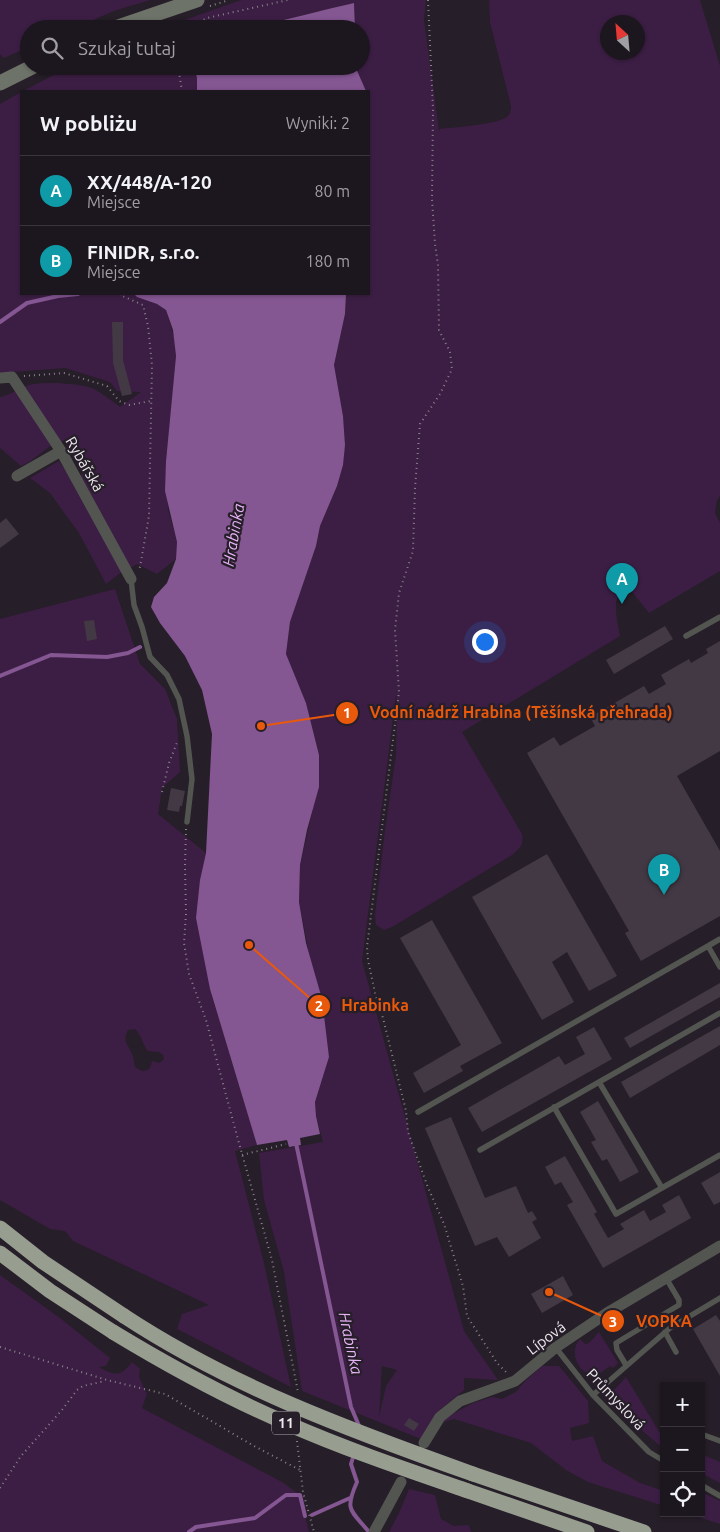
<!DOCTYPE html>
<html lang="pl">
<meta charset="utf-8">
<style>
:root{--surface:#1c161e;--page:#251f27;--text:#f1f3f6;--muted:#a09fa4;--line:#3a353c;--accent:#98cb37}
body{margin:0;font-family:Ubuntu,sans-serif;background:var(--page);color:var(--text)}
.controls{position:absolute;right:15px;bottom:15px;display:grid;overflow:hidden;border-radius:0px;box-shadow:0 1px 4px #0004}
.controls button{width:45px;height:45px;display:grid;place-items:center;padding:0;border:0;border-bottom:1px solid var(--line);background:var(--surface);color:var(--text);font:25px sans-serif}
.compass{position:absolute;left:600px;top:15px;width:45px;height:45px;border-radius:50%;background:var(--surface);box-shadow:0 1px 4px #0004;rotate:334deg}
.you{position:absolute;left:484px;top:641px;width:18px;height:18px;margin:-12px;border:4px solid #fff;border-radius:50%;background:#1a73e8;box-shadow:0 0 0 8px #1a73e833}
.badge{display:grid;place-items:center;width:32px;height:32px;border-radius:50%;background:var(--accent);color:#fff;font-size:16px;font-weight:700}
.pin{position:absolute;translate:-50% -41px;filter:drop-shadow(0 1px 2px #0008)}
.pin::after{content:'';position:absolute;top:26px;width:18px;height:15px;background:inherit;clip-path:polygon(0 0,100% 0,50% 100%)}
.list{margin:0;padding:0;list-style:none}
h2{display:flex;justify-content:space-between;align-items:center;height:65px;margin:0;padding:0 20px;font-size:21px}
h2 small{font-size:16px;font-weight:400;color:var(--muted)}
.list li{display:grid;grid-template-columns:32px 1fr auto;gap:15px;align-items:center;box-sizing:border-box;height:70px;padding:0 20px;border-top:1px solid var(--line)}
.list b{display:block;font-size:19px;white-space:nowrap}
.list p{margin:0;font-size:16px;white-space:nowrap;color:var(--muted)}
.list em{font-size:16px;font-style:normal;color:var(--muted)}
.icon{flex:none;width:28px;height:28px;fill:none;stroke:currentColor;stroke-width:2;stroke-linecap:round;stroke-linejoin:round}
.map{position:relative;flex:none;width:720px;height:1532px;overflow:hidden}
.search{position:absolute;background:var(--surface);box-shadow:0 1px 4px #0004;left:20px;top:20px;width:350px;height:55px;display:flex;align-items:center;gap:12px;box-sizing:border-box;padding:0 18px;border-radius:28px;color:var(--muted);font-size:19px}
.panel{position:absolute;background:var(--surface);box-shadow:0 1px 4px #0004;left:20px;top:90px;width:350px;height:205px;border-radius:0px}
.map>svg:first-child{display:block}
.green{fill:#3c1e44;fill-rule:evenodd}
.water{fill:#845692}
.lines{fill:none;stroke-linecap:round;stroke-linejoin:round}
.stream{stroke:#845692;stroke-width:4}
.building{fill:#423944}
.path{stroke:#8a838b;stroke-width:2;stroke-dasharray:1 4;stroke-linecap:butt}
.lane{stroke:#535550;stroke-width:5.5}
.street{stroke:#535550;stroke-width:11}
.secondary{stroke:#6e7369;stroke-width:15}
.highway{stroke:#979e8f;stroke-width:15}
.highway-bridge{stroke:#979e8f;stroke-width:15}
.labels{text-anchor:middle;dominant-baseline:central;stroke-width:4.5;stroke-linejoin:round;paint-order:stroke}
.shield{fill:#261e28;stroke:#b2abb3;stroke-width:1}
.shield-label{font-size:14px;font-weight:bold;fill:#eee8ef}
.street-label{font-size:15px;fill:#eee8ef;stroke:#261e28}
.water-label{font-size:16px;font-style:italic;fill:#e8b4f8;stroke:#261e28}
.leader{fill:none;stroke:#e8590c;stroke-width:2}
.callout-dot{fill:#e8590c;stroke:#261e28;stroke-width:2}
.mark-label{font-size:15px;text-anchor:middle;font-weight:bold;fill:#fff}
.callout-label{font-size:16px;text-anchor:middle;font-weight:bold;fill:#e8590c;stroke:#261e28;stroke-width:4.5;stroke-linejoin:round;paint-order:stroke}
</style>
<div class="map">
<svg width="720" height="1532" viewBox="0 0 720 1532">
<rect width="100%" height="100%" fill="#261e28"/>
<path class="green" d="M0,0h150l-36,11 -42,18h-43v18l-25,11 -4,-4z
M241,0h185l-2,20 15,111 1,-2c16,-2 54,-4 67,-12 3,-3 4,-6 4,-11l-21,-84 -1,-22h211l20,66v430l-3,4 -2,13 5,10v48l-71,42 -20,-25c-21,4 -11,33 -9,48l-158,96 60,102c2,12 -2,14 -10,21l-120,72 -8,3 -8,-5 -1,-10 10,-85 11,-75 1,-53 -1,-7 -34,266 102,370 34,49 -34,-2v12l-23,19 -20,30 -119,-48 -18,-119 -20,-72 -5,-47 64,-11 -7,-26 -1,-14 14,-45 -30,-155 1,-37 18,-78 1,-32 -13,-52 -20,-49 4,-32 26,-76 4,-20 17,-40 8,-41 -2,-29 -9,-51 11,-51 1,-20h23v-203h-3l-11,-25h6v-37h-6l-1,-26 -109,26h-86zM608,22h30v30h-30zM382,1366l15,4 -11,16 -7,31z
M71,66h124l2,13v12h-174z
M21,92v202h113l3,3 20,7 9,6 8,27 2,19 -10,105 2,48 9,33 -1,17 -19,15 -20,-10 -18,10 -13,10 -27,-51 -29,-40 -20,-15 29,-17 12,18 10,-3 2,-11 -5,-3 -13,-22 -16,7 -20,15 -8,4 -21,-18v-51c11,-2 19,-9 29,-12 13,-4 53,-2 65,4 9,5 18,12 26,18l21,-15 -24,-1 -7,-9 -45,-14 -65,5v-269z
M115,589l25,75 25,25 12,30 3,53 -18,16 -4,26 48,39 -6,27 10,109 47,156 -22,6 29,112 27,124 -114,-58 5,-15 27,-9 -136,-64 -8,-10 -15,-2 -50,-29v-581zM135,1029c9,10 6,13 13,22l11,1 4,3 1,4 -4,4 -8,-2c-2,7 -3,10 -10,10l-7,-4c-1,-4 -1,-9 -3,-13 -4,-10 -10,-13 -4,-24z
M0,1275l60,43 50,40 -4,8 -7,1c15,9 22,10 33,-5l8,7 -1,8 8,17 -5,14 140,74 18,13 9,37h-309z
M599,1332l19,31 -5,5 -3,-2c-4,3 -8,7 -14,8 -18,2 -28,-23 -16,-35l5,5 4,-1z
M542,1366h17l29,35 1,22 -19,5 2,13 21,-5 9,25 38,22 21,7 3,-9v25l-76,-24 -22,-12 -35,-27 -77,-24 -10,3 3,-5 26,-14 19,-6 10,2 14,-7 8,-10z
M626,1377l38,63v9l-25,-21 -23,-23 -3,-6 1,-9z
M701,1454l19,8v21l-19,-10z
M409,1489l26,6 6,24 13,7 15,-1 2,7h-82l10,-19z
M701,1492l19,9v23l-33,-11h14z"/>
<path class="water" d="M354,3l1,26h-110c37,-8 73,-18 109,-26z
M195,66h160l11,25h-169v-12z
M134,294h212l-1,20 -11,51 9,51 2,29 -2,20 -6,21 -17,40 -4,20 -26,76 -4,32 20,49 13,52v32l-12,43 -7,35 -1,37 7,41 16,56 7,58 -14,45 1,14 4,18 -20,4 1,7 -12,2 -2,-7 -30,5 -47,-156 -14,-71 4,-38 6,-27 6,-119 -10,-44 -17,-34 -25,-33 -9,-16 3,-10 13,-14 9,-24 1,-17 -12,-51 1,-30 10,-105 -3,-26 -7,-20 -9,-6 -20,-7z"/>
<g class="lines">
<path class="stream" d="M0,322l27,-19 31,-7 20,-2
M0,676l51,-21 56,2 21,-4 12,-6
M296,1143l55,264 9,21
M354,1454l-3,10 6,18c-13,29 -6,28 12,50
M312,1515l38,-17
M189,1532l7,-5 59,-9 31,-23h14l5,21"/>
</g>
<path class="building" d="M112,322h11v38l9,34 -10,2 -9,-33z
M6,518l13,16 -19,14v-25z
M94,620l3,19 -10,2 -3,-20z
M665,626l8,13 -59,35 -8,-14z
M720,641v110l-43,25 43,75v65l-79,45 -16,-28 4,-2 -102,-178 27,-16 6,9 35,-20 -5,-9 54,-31 5,8 17,-10 -5,-9 28,-16 2,4 17,-10 -2,-4z
M171,788l14,3 -3,15h-2l-1,6 -12,-2z
M547,854l70,122 -28,15 -22,-39 -15,10 22,40 -32,18 -70,-123z
M432,920l70,123 -42,23 3,5 -39,22 -11,-20 48,-28 -61,-107z
M720,983v14l-90,51 -6,-10z
M720,1026v19l-90,53 -9,-16z
M594,1027l18,32 -130,73 -14,-24 91,-52 6,9 20,-11 -9,-17z
M598,1101l41,71 -19,10 -13,-23 -5,2 -11,-19 5,-2 -16,-28z
M451,1117l34,81 31,-12 12,27 4,-2 5,8 -5,3 9,16 -32,19 -12,-20 -22,9 -50,-118z
M565,1156l32,56 -3,2 14,24 16,-9 -4,-5 24,-14 6,11 16,-9 -4,-7 17,-10 12,23 -88,50 -36,-63 6,-3 -12,-20 -6,3 -10,-18z
M720,1172v30l-6,3 -13,-22z
M563,1276l10,19 -31,18 -11,-19z
M716,1315l4,6v55l-27,-47z
M409,1418l10,6 -5,7 -10,-6z"/>
<g class="lines">
<path class="path" d="M428,0l5,109 -1,90 3,45 3,21 1,65 11,22 2,17 -12,25 -20,30 -5,64 -2,63 -14,42 -4,37 4,62 -32,255 1,13 7,33 8,25 23,93 2,21 19,53 17,39 19,62 4,30 30,47 9,9
M210,6l19,-6
M186,29l21,-11 81,-18
M178,66l4,25
M47,70l7,-4
M121,294l-1,1 23,10 5,21 4,39 -3,151 -9,51 -2,2
M24,376l40,-3 43,13 12,15 10,4 22,-4
M162,792l7,-29 9,-23
M186,829l-1,37 1,48 -2,29 5,31 17,46 31,116 35,124 26,132
M242,1155l44,-11
M0,1347l107,33 58,14 89,52 46,24
M297,1441l6,51 11,40
M0,1488l21,-32 41,-46 15,-20 6,-4 22,-5"/>
<path class="lane" d="M131,579l3,26 8,22 8,30 17,18 12,24 8,37 5,43 -5,43
M686,636l34,-19
M708,946l12,-7
M599,1082l63,106
M554,1107l62,107 104,-59
M418,1112l290,-166 12,21
M480,1150l240,-137
M665,1332l11,20
M556,1348l37,47 56,57 15,9
M626,1365l-9,-15 -1,-7 63,-38v-5l-13,-22
M593,1395l77,-67 50,-30
M701,1434l19,7
M701,1485l19,11"/>
<path class="street" d="M0,378l12,-1 49,74 70,128
M17,476l44,-25
M424,1443l16,-26 20,-16 55,-20 40,-33 52,-35 113,-67
M374,1532l27,-50"/>
<path class="secondary" d="M112,29l85,-29
M0,83l34,-17"/>
<path class="highway" d="M0,1228l43,34 81,54
M0,1253l50,38 63,41
M473,1474l171,58
M468,1491l119,41"/>
<path class="highway-bridge" d="M124,1316c108,71 228,115 349,158
M113,1332c56,34 113,65 173,91 59,26 121,47 182,68"/>
</g>
<g class="labels">
<rect class="shield" x="272" y="1411.5" width="28" height="23" rx="4"/>
<g class="shield-label">
<text x="286" y="1423">11</text>
</g>
<g class="street-label">
<text transform="translate(85 464) rotate(60)">Rybářská</text>
<text transform="translate(546 1338) rotate(-37)">Lípová</text>
<text transform="translate(616 1399) rotate(47)">Průmyslová</text>
</g>
<g class="water-label">
<text transform="translate(233 535) rotate(-80)">Hrabinka</text>
<text transform="translate(351 1343) rotate(78)">Hrabinka</text>
</g>
</g>
<path class="leader" d="M261 726L347 713M249 945L319 1006M549 1292L613 1321"/>
<g class="callout-dot">
<circle cx="261" cy="726" r="5"/>
<circle cx="249" cy="945" r="5"/>
<circle cx="549" cy="1292" r="5"/>
<circle cx="347" cy="713" r="12"/>
<circle cx="319" cy="1006" r="12"/>
<circle cx="613" cy="1321" r="12"/>
</g>
<g class="mark-label">
<text x="347" y="718">1</text>
<text x="319" y="1011">2</text>
<text x="613" y="1327">3</text>
</g>
<g class="callout-label">
<text x="521" y="718">Vodní nádrž Hrabina (Těšínská přehrada)</text>
<text x="375" y="1011">Hrabinka</text>
<text x="664" y="1327">VOPKA</text>
</g>
</svg>
<div class="controls">
<button>+</button>
<button>−</button>
<button><svg class="icon" aria-label="locate" viewBox="0 0 24 24"><circle cx="12" cy="12" r="6"/><path d="M12 2v4M12 18v4M2 12h4M18 12h4"/></svg></button>
</div>
<svg class="compass" viewBox="-18 -18 36 36"><path d="M0-13l5 13h-10z" fill="#e53935"/><path d="M0 13l5-13h-10z" fill="#a09fa4"/></svg>
<div class="you"></div>
<div class="pin badge" style="left:622px;top:604px;background:#0f9aa8">A</div>
<div class="pin badge" style="left:664px;top:895px;background:#0f9aa8">B</div>
<div class="search"><svg class="icon" aria-label="search" viewBox="0 0 24 24"><circle cx="10" cy="10" r="6"/><path d="M15 15l6 6"/></svg>Szukaj tutaj</div>
<section class="panel">
<h2>W pobliżu<small>Wyniki: 2</small></h2>
<ul class="list">
<li><span class="badge" style="background:#0f9aa8">A</span><div><b>XX/448/A-120</b><p>Miejsce</p></div><em>80 m</em></li>
<li><span class="badge" style="background:#0f9aa8">B</span><div><b>FINIDR, s.r.o.</b><p>Miejsce</p></div><em>180 m</em></li>
</ul>
</section>
</div>
